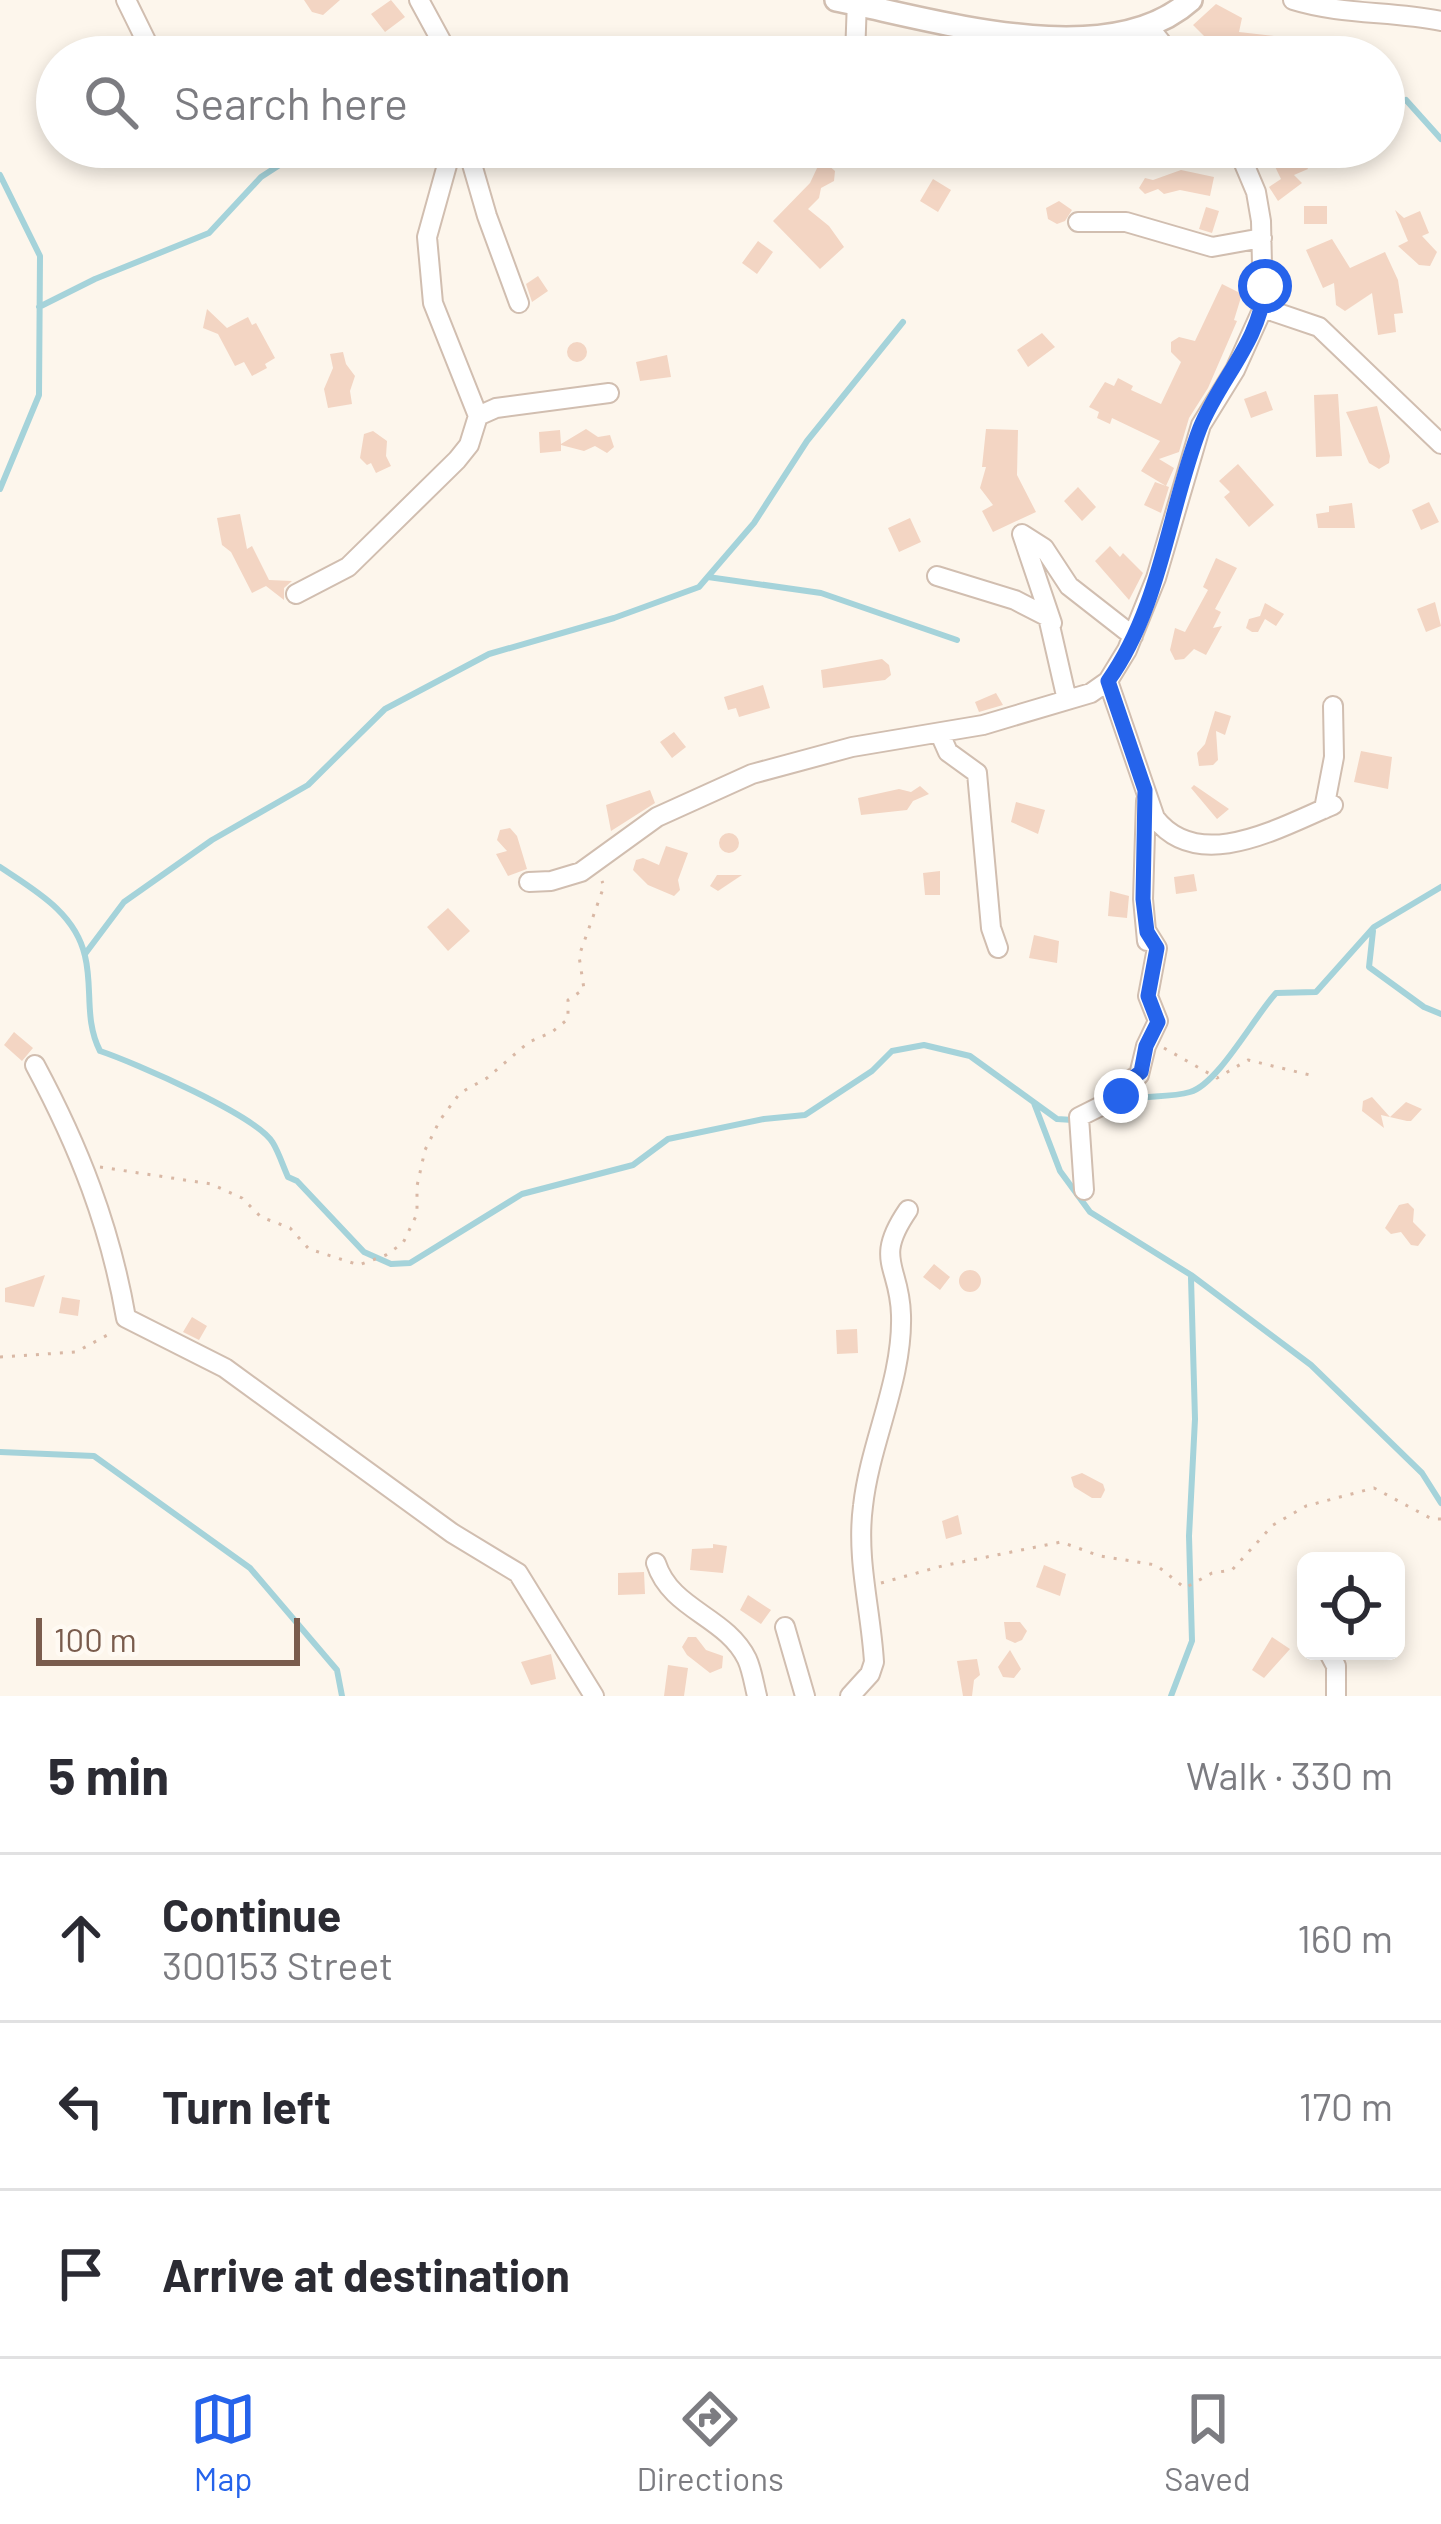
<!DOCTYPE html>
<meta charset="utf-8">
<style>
:root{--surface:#fff;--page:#f7f7f7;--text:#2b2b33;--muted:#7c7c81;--line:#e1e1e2;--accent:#2563eb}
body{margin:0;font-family:Barlow,sans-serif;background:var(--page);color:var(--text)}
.controls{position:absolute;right:36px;bottom:36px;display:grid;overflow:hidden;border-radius:18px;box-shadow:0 6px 18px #0003}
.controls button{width:108px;height:108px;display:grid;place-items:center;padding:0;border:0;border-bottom:3px solid var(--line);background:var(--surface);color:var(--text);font:60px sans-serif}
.scale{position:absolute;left:36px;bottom:30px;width:264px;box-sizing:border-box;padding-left:12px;border:6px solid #7a5c4d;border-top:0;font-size:33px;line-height:42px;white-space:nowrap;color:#7a5c4d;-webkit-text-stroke:9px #fffaf3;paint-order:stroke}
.stop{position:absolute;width:36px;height:36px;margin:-27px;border:9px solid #2563eb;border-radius:50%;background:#fff}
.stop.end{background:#2563eb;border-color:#fff;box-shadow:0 3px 12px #0008}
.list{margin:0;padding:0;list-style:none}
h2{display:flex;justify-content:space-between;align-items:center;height:156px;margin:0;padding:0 48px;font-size:51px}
h2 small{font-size:39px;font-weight:400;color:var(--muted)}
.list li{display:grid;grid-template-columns:78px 1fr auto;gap:36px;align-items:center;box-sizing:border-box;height:168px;padding:0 48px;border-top:3px solid var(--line)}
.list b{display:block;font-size:45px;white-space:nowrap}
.list p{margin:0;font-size:39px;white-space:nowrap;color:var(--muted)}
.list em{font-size:39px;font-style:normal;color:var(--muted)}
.icon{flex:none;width:66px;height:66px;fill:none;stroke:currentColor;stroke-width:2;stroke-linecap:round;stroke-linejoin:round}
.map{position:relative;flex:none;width:1441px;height:1696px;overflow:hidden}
.search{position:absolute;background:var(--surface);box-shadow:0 6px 18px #0003;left:36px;right:36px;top:36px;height:132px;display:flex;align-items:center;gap:30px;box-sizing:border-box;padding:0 42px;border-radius:66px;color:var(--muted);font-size:45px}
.sheet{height:660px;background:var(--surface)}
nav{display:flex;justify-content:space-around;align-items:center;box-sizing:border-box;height:168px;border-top:3px solid var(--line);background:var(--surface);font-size:33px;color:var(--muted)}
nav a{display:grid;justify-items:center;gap:6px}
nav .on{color:var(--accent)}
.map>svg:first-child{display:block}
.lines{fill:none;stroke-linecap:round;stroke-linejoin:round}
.stream{stroke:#a5d3da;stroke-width:6}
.building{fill:#f3d5c3}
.minor-casing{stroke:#d1beb0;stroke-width:22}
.tertiary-casing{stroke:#d1beb0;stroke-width:26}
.path{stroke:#d9b8a5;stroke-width:3;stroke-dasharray:3 9;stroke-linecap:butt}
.minor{stroke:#fff;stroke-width:18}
.tertiary{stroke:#fff;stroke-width:21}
.route{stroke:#2563eb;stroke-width:15}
</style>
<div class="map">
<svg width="1441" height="1696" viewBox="0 0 1441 1696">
<rect width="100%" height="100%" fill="#fdf6ec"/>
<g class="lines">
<path class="stream" d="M1406,100l35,39
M0,175l40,81 -1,139 -39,94
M39,307l56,-28 114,-46 52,-56 37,-24
M708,577l113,16 136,47
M0,867c34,23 75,45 85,89 8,32 -1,64 15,95 33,11 158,65 173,92 6,10 10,23 15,34l9,4 67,71 27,12 19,-1 112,-69 111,-29 35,-26 96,-20 41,-4 67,-44 20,-20 32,-6 46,11 87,63 16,1
M1373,931l-4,36 55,40 17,7
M85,954l39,-52 88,-62 96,-55 77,-76 104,-55 125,-36 85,-31 55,-64 53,-82 96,-119
M1124,1100c21,-5 46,-2 66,-8 28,-8 64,-75 86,-99l40,-1 58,-65 67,-40
M1034,1103l26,68 30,41 101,63 120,90 111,108 19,30
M0,1452l94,4 156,112 87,102 5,26
M1171,1696l21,-55 -3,-105 6,-117 -4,-141"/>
</g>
<path class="building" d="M304,0h36l-17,15 -11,-3z
M391,0l14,17 -20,15 -14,-18z
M1216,4l26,14 -3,14 43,5 -2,20h-94l23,-16 -16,-16z
M584,37l7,20h-56l-1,-2z
M1273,147h25l10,22 -14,6 8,8 -24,18 -9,-14 12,-8 -13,-27 11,7z
M827,164l8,7 -1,10 -13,7 -2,10 -11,11 21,17 15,21 -24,22 -47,-48 37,-38 8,-17z
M1181,170l33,7 -4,19 -30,-6 -16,4 -6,-5 -13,5 -6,-6 6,-10 8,2z
M933,179l18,11 -13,22 -18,-11z
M1059,201l13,9 -7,11 -8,3 -9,-5 -2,-11z
M1304,206h23v18h-23z
M1206,207l13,4 -7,22 -13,-4z
M1395,210l9,8 16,-7 9,22 -7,3 15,16 -7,14 -11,-1 -21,-19 10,-5z
M1332,239l18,29 35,-16 13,28 5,33 -9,1 2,18 -18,3 -6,-42 -27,18 -9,-6 -2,-22 -11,5 -17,-38z
M758,241l15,11 -16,22 -15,-11z
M538,276l10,15 -16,11 -6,-18z
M1222,284l20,10 -8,26 3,1 -29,67 -19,30 -10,34 -20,7 15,9 -8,18 -25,-15 19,-30 -48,-23 -2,6 -13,-6 2,-6 -10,-5 16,-25 9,4 4,-8 15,8 -2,4 30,14 20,-42 -10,-10v-10l8,-5 16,4z
M207,309l20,19 21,-11 4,8 4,-2 19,35 -10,6 2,4 -15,8 -8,-14 -9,4 -17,-32 -15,-6z
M1042,333l13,14 -27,20 -11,-17z
M567 352a10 10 0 1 1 20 0a10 10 0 1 1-20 0Z
M343,352l3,12 9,12 -5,15 2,13 -24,4 -4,-19 9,-21 -3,-14z
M667,355l4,22 -31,4 -4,-19z
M1266,391l7,19 -22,8 -7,-19z
M1338,394l4,62 -26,1 -2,-62z
M1377,406l13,50 -1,7 -10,6 -10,-6 -23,-51z
M586,429l12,8 12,-2 4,12 -7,6 -12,-7 -11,5 -23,-6v6l-21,2 -1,-21 21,-2 1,14z
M986,429l32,1 -1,45 19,37 -43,20 -11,-21 11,-6 -13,-17 6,-21h-4z
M373,431l14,10 -1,15 5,10 -15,7 -5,-10 -4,2 -7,-7 4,-24z
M1238,464l36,41 -25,22 -25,-30 6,-5 -11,-11z
M1155,482l14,5 -8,26 -17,-8z
M1078,487l18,20 -14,14 -18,-20z
M1429,502l10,20 -18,8 -9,-20z
M1352,503l3,25h-37l-2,-14 13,-2v-6z
M240,514l7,35 5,-3 17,34 23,1 -8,7v12l-18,-14 -14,7 -21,-41 -9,-7 -5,-27z
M910,518l11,24 -22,10 -11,-24z
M1110,546l10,11 3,-4 20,20 -14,27 -34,-39z
M1216,558l21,10 -22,41 6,3 -8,16 9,-2 -16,29 -12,-6 -10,10 -9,1 -5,-10 5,-22 10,4 23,-42 -5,-3z
M1435,602l6,24 -15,6 -9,-23z
M1265,603l19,11 -8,12 -11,-7 -7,13h-6l-6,-4 3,-9 11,-3z
M882,659l7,6 2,10 -6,5 -62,8 -2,-18z
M763,685l7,23 -31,9 -3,-9 -8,2 -4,-13z
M996,693l7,12 -24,7 -4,-10z
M1215,711l16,5 -6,19 -9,-4 2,29 -5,5 -14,1 -2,-13 8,-9z
M674,732l12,15 -14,11 -12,-16z
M1361,751l31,6 -4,32 -34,-7z
M1194,785l35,24 -12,10 -26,-31z
M920,786l9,8 -16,7 -6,9 -46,5 -3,-17 41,-9 12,3z
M650,790l5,13 -44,28 -5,-26z
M1016,802l29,8 -7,24 -27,-12z
M510,828l7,8 10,33 -19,7 -12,-22 11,-3 -10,-11 3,-10z
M719 843a10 10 0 1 1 20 0a10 10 0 1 1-20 0Z
M666,846l22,7 -10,27 2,10 -6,6 -26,-11 -15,-15 3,-10 7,-2 16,7z
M940,871v24h-15l-2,-22z
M1194,874l3,17 -21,3 -2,-17z
M717,875h25l-24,16 -8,-5z
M1110,891l19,5 -2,22 -19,-2z
M448,908l22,23 -22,20 -21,-24z
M1034,935l25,6 -2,22 -28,-5z
M14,1032l19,16 -11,13 -18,-16z
M1372,1097l18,20 16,-15 16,7 -11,12h-4l-26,-6 3,13 -22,-17 1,-10z
M1408,1203l6,6 -1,13 13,13 -8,11 -7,-1 -10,-13 -10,2 -6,-6 14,-23z
M934,1264l16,13 -10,13 -17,-13z
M959 1281a11 11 0 1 1 22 0a11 11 0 1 1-22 0Z
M45,1275l-11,32 -29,-5v-14z
M62,1297l18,3 -2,16 -19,-3z
M192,1317l15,9 -8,14 -16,-8z
M857,1329l1,24 -21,1 -1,-24z
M1082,1473l21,11 2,6 -4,8h-9l-18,-11 -3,-10z
M958,1515l4,19 -16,5 -4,-18z
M713,1544l14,2 -4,27 -33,-3 2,-21 21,-1z
M1044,1565l22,9 -6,22 -24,-9z
M644,1572l1,22 -27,1v-22z
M748,1595l23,15 -10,14 -21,-14z
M1004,1622h16l7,9 -5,9 -7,3 -9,-4z
M688,1637h8l10,13 17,6 -1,12 -12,5 -23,-18 -5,-8z
M1272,1637l18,12 -26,29 -12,-8z
M1010,1650l11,19 -7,9 -11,-1 -5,-10z
M551,1654l5,25 -25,6 -10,-23z
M977,1659l3,16 -6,5 -2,16h-9l-6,-35z
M668,1665l20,3 -4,28h-20z"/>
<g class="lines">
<defs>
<path id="minor" d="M126,0l28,57
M419,0l31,57
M1293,0c48,15 99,11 148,21
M1149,27l24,30
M855,57l2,-57
M467,147l20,69 32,87
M852,151l1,-4
M1078,222h48l86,25 50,-9
M1263,308l56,19 122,117
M478,416l18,-8 113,-15
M937,576l78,24 33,17 19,83
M296,594l52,-27 109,-107 12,-15 9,-29 -45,-113 -6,-66 25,-90
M1052,623l-30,-89 22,14 25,38 64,50
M1108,681l47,137c44,57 127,8 178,-13
M940,734l8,18 29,21 14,155 7,20
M1146,801l-3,98 4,42
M1324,809l10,-52 -1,-51
M529,882l22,-1 30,-9 76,-55 95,-43 100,-27 131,-22 108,-32 17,-12 19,-31 29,-72 45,-153 34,-55 28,-62 -2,-87 -5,-29 -19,-45
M35,1065c44,82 75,161 91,253l99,50 227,165 66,40 76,123
M1084,1190l-5,-73 42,-21 9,-16 9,-5 7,-29 12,-25 -10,-25 9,-48 -10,-16
M656,1563c15,47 70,53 91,96 5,11 7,25 10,37
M785,1627l20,69
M1328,1651l8,15v30
M850,1696l20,-22 4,-12c-3,-52 -18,-103 -11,-156 7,-64 40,-126 38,-191 -1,-50 -28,-54 7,-105"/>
<path id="tertiary" d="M836,0c97,19 272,75 355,0"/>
</defs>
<use href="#minor" class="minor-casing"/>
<use href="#tertiary" class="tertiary-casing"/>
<path class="path" d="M1164,1048l53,30 31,-18 66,16
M100,1167l111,17 31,14 19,19 29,11 19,21 50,16 27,-10 17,-12 14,-29v-28l8,-36 15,-30 20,-27 27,-15 42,-36 23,-10 16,-13v-19l16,-11 -5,-33 25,-70 -2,-5
M0,1357l76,-5 37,-20
M881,1583l61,-17 119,-24 39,14 56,9 29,23 27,-15 20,-3 41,-45 33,-19 68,-18 58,31h9"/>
<use href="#minor" class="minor"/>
<use href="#tertiary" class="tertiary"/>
</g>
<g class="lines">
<path class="route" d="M1121,1096l9,-16 11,-8 5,-26 12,-24 -10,-26 9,-48 -10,-16 -4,-33 2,-109 -37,-109c53,-74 60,-170 92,-253 20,-50 60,-86 65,-142"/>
</g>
</svg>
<div class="controls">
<button><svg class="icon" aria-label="locate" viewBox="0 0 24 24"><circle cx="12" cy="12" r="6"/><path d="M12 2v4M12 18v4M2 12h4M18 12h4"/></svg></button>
</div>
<div class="scale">100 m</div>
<div class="stop" style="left:1265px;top:286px"></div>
<div class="stop end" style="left:1121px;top:1096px"></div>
<div class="search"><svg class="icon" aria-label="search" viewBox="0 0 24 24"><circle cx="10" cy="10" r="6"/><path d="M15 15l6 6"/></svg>Search here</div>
</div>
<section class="sheet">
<h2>5 min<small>Walk · 330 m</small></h2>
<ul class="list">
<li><svg class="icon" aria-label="ahead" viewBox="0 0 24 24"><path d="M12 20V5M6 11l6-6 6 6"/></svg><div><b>Continue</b><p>300153 Street</p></div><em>160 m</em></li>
<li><svg class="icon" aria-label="left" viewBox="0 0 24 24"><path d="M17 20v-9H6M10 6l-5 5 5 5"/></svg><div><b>Turn left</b></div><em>170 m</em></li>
<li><svg class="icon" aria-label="arrive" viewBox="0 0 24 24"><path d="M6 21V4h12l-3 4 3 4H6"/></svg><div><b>Arrive at destination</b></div></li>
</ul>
</section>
<nav>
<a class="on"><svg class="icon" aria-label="map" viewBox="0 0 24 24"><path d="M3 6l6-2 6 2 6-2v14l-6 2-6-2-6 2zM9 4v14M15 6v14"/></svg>Map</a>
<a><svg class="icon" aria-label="directions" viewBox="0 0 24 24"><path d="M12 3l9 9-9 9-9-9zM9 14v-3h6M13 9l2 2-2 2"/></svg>Directions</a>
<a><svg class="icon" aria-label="saved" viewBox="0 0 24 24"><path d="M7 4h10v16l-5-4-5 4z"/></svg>Saved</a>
</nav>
